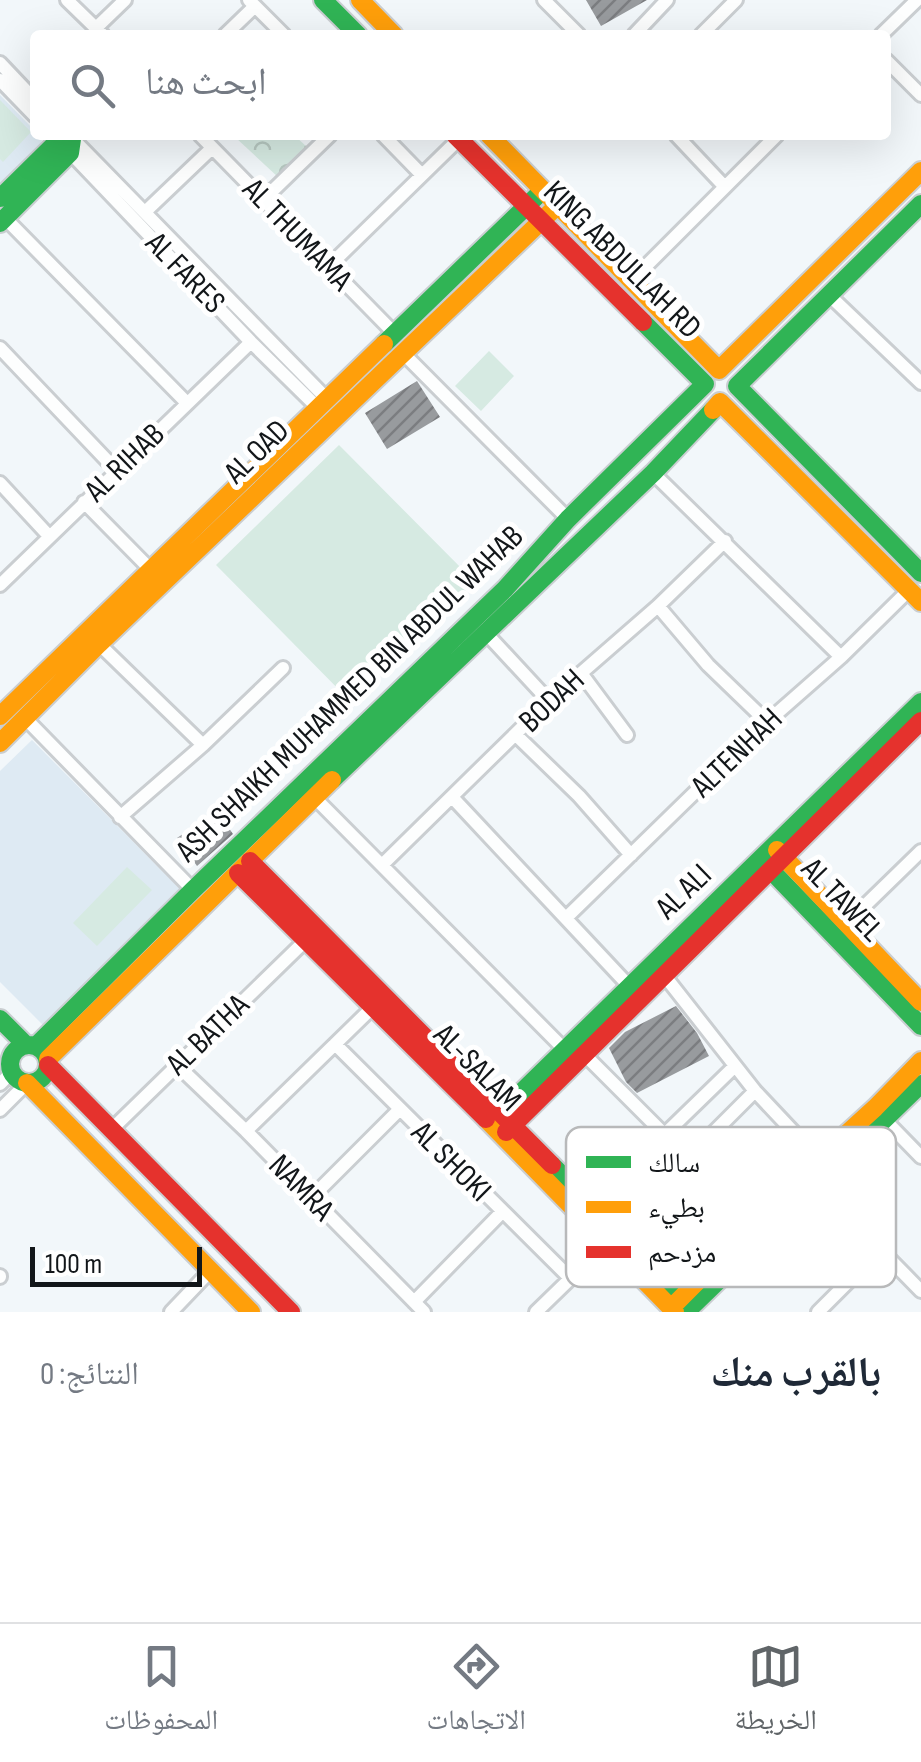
<!DOCTYPE html>
<html lang="ar">
<meta charset="utf-8">
<style>
:root{--surface:#fff;--page:#f6f6f7;--text:#1f2937;--muted:#747a83;--line:#e0e1e3;--accent:#606568}
body{margin:0;font-family:"Sofia Sans Condensed","Noto Naskh Arabic",sans-serif;background:var(--page);color:var(--text);direction:rtl}
.scale{position:absolute;left:30px;bottom:25px;width:172px;box-sizing:border-box;padding-left:10px;border:5px solid #121619;border-top:0;font-size:28px;line-height:35px;white-space:nowrap;color:#121619;-webkit-text-stroke:8px #fff;paint-order:stroke}
.list{margin:0;padding:0;list-style:none}
h2{display:flex;justify-content:space-between;align-items:center;height:130px;margin:0;padding:0 40px;font-size:42px}
h2 small{font-size:32px;font-weight:400;color:var(--muted)}
.icon{flex:none;width:55px;height:55px;fill:none;stroke:currentColor;stroke-width:2;stroke-linecap:round;stroke-linejoin:round}
.map{position:relative;flex:none;width:921px;height:1312px;overflow:hidden;direction:ltr}
.search{position:absolute;background:var(--surface);box-shadow:0 10px 40px #0002;left:30px;right:30px;top:30px;height:110px;display:flex;align-items:center;gap:25px;box-sizing:border-box;padding:0 35px;border-radius:10px;color:var(--muted);font-size:38px}
.sheet{height:310px;background:var(--surface)}
nav{display:flex;justify-content:space-around;align-items:center;box-sizing:border-box;height:140px;border-top:2px solid var(--line);background:var(--surface);font-size:28px;color:var(--muted)}
nav a{display:grid;justify-items:center;gap:5px}
nav .on{color:var(--accent)}
.map>svg:first-child{display:block}
.built{fill:#deeaf3}
.grass{fill:#d6eae2}
.park{fill:url(#park-crowns)}
.building{fill:url(#building-hatch)}
.lines{fill:none;stroke-linecap:round;stroke-linejoin:round}
.street-casing{stroke:#caced1;stroke-width:18}
.fast-casing{stroke:#caced1;stroke-width:22}
.slow-casing{stroke:#caced1;stroke-width:22}
.jam-casing{stroke:#caced1;stroke-width:22}
.street{stroke:#fdfefe;stroke-width:12}
.fast{stroke:#30b455;stroke-width:18}
.slow{stroke:#ff9f0a;stroke-width:18}
.jam{stroke:#e5322d;stroke-width:18}
.labels{text-anchor:middle;dominant-baseline:central;stroke-width:10;stroke-linejoin:round;paint-order:stroke}
.street-label{font-size:32px;fill:#121619;stroke:#fff}
.key{fill:#fff;stroke:#b8b9ba;stroke-width:2.5}
.key-label{font-size:28px;fill:#121619}
</style>
<div class="map">
<svg width="921" height="1312" viewBox="0 0 921 1312">
<defs>
<pattern id="park-crowns" width="20" height="18" patternUnits="userSpaceOnUse" patternTransform="scale(2.5)"><rect width="20" height="18" fill="#d6eae2"/><path d="M2 6a3 3 0 1 1 6 0M12 15a3 3 0 1 1 6 0" fill="none" stroke="#b7c8c1"/></pattern>
<pattern id="building-hatch" width="6" height="6" patternUnits="userSpaceOnUse" patternTransform="scale(2.5)"><rect width="6" height="6" fill="#989b9e"/><path d="M-1 1l2-2M0 6l6-6M5 7l2-2" fill="none" stroke="#7b7d80"/></pattern>
</defs>
<rect width="100%" height="100%" fill="#f2f7fa"/>
<path class="built" d="M0,95l35,36v4l7,3 -1,8 -41,40z
M32,740l151,152 -137,136 -46,-46v-211z"/>
<path class="grass" d="M0,100l31,32 -28,30 -3,-3z
M489,351l25,25 -33,35 -26,-25z
M339,445l136,137 -123,121 -136,-138z
M127,867l25,23 -55,56 -24,-23z"/>
<path class="park" d="M239,135h55l13,12 -28,31 -43,-40z"/>
<path class="building" d="M586,0h61l-46,26z
M417,381l23,36 -53,32 -22,-36z
M217,811l16,23 -36,32 -20,-28z
M676,1006l21,27 12,23 -72,37 -11,-11 -17,-34 16,-16z"/>
<g class="lines">
<defs>
<path id="street" d="M67,0l36,35
M249,0l35,35
M544,0l35,35
M96,28l29,-28
M225,35l30,-29
M634,35l33,-35
M701,35l35,-35
M881,35l36,-35
M886,60l35,35
M0,63l35,37
M0,80l35,36
M200,135l195,199
M383,135l39,40
M676,135l48,51
M70,136l257,263
M66,148l185,194 67,66
M263,200l67,-65
M145,212l67,-64
M5,218l182,185
M328,267l131,-128
M633,279l144,-144
M829,295l92,88
M0,348l117,123
M403,353l165,166
M653,473l188,184
M0,483l49,53
M84,502l67,68
M0,585l251,-243
M658,606l50,59 59,57
M485,632l64,69
M99,644l104,101
M581,673l46,62
M25,718l168,172
M516,735l63,61 52,59
M314,797l251,253
M452,797l178,190
M120,817l83,-72 80,-77
M382,865l167,-164 109,-95 67,-65
M567,917l200,-195 74,-65 68,-67
M847,923l74,-72
M664,975l91,116 64,68
M335,1044l235,234
M584,1054l104,104 67,-67
M177,1065l69,66 178,181
M0,1084l12,-12
M0,1110l27,-27
M884,1119l37,38
M111,1130l195,-190
M246,1131l128,-125
M665,1134l70,-68
M817,1185l104,106
M311,1198l88,-88
M0,1276v1
M414,1302l88,-90
M171,1312l39,-41
M536,1312l71,-69
M818,1312l62,-62"/>
<path id="fast" d="M323,0l35,35
M0,198l59,-58 13,-1 -2,14 -70,70
M921,204l-184,182 184,187
M384,344l158,-153
M332,780l321,-307 60,-63
M764,863l157,163
M0,1019l26,26
M10 1064a19 19 0 1 1 38 0a19 19 0 1 1-38 0Z
M36,1046l157,-156 312,-301 63,-70 137,-135 -62,-62
M492,1121l429,-419
M552,1165l140,141
M686,1312l235,-228"/>
<path id="slow" d="M360,0l34,35
M489,135l230,235 202,-199
M713,410l7,-8 201,200
M0,716l384,-372
M0,743l99,-99 458,-438
M777,850l144,152
M48,1059l284,-279
M27,1083l224,229
M486,1119l189,193
M676,1303l143,-144 56,-51 46,-47"/>
<path id="jam" d="M455,135l188,187
M250,861l302,304
M238,873l248,246
M48,1065l243,247
M506,1132l415,-411"/>
</defs>
<use href="#street" class="street-casing"/>
<use href="#fast" class="fast-casing"/>
<use href="#slow" class="slow-casing"/>
<use href="#jam" class="jam-casing"/>
<use href="#street" class="street"/>
<use href="#fast" class="fast"/>
<use href="#slow" class="slow"/>
<use href="#jam" class="jam"/>
</g>
<g class="labels">
<g class="street-label">
<text transform="translate(297 235) rotate(46)">AL THUMAMA</text>
<text transform="translate(622 260) rotate(45)">KING ABDULLAH RD</text>
<text transform="translate(185 273) rotate(46)">AL FARES</text>
<text transform="translate(257 452) rotate(-44)">AL OAD</text>
<text transform="translate(125 463) rotate(-44)">AL RIHAB</text>
<text transform="translate(350 694) rotate(-44)">ASH SHAIKH MUHAMMED BIN ABDUL WAHAB</text>
<text transform="translate(552 701) rotate(-43)">BODAH</text>
<text transform="translate(737 753) rotate(-44)">ALTENHAH</text>
<text transform="translate(684 892) rotate(-44)">AL ALI</text>
<text transform="translate(842 900) rotate(46)">AL TAWEL</text>
<text transform="translate(208 1035) rotate(-44)">AL BATHA</text>
<text transform="translate(477 1068) rotate(45)">AL-SALAM</text>
<text transform="translate(451 1162) rotate(45)">AL SHOKI</text>
<text transform="translate(301 1188) rotate(46)">NAMRA</text>
</g>
</g>
<rect x="566" y="1127" width="330" height="160" rx="15" class="key"/>
<rect x="586" y="1156" width="45" height="12" fill="#30b455"/>
<rect x="586" y="1201" width="45" height="12" fill="#ff9f0a"/>
<rect x="586" y="1246" width="45" height="12" fill="#e5322d"/>
<g class="key-label">
<text x="648" y="1172">سالك</text>
<text x="648" y="1217">بطيء</text>
<text x="648" y="1262">مزدحم</text>
</g>
</svg>
<div class="scale">100 m</div>
<div class="search"><svg class="icon" aria-label="search" viewBox="0 0 24 24"><circle cx="10" cy="10" r="6"/><path d="M15 15l6 6"/></svg>ابحث هنا</div>
</div>
<section class="sheet">
<h2>بالقرب منك<small>النتائج: 0</small></h2>
<ul class="list">
</ul>
</section>
<nav>
<a class="on"><svg class="icon" aria-label="map" viewBox="0 0 24 24"><path d="M3 6l6-2 6 2 6-2v14l-6 2-6-2-6 2zM9 4v14M15 6v14"/></svg>الخريطة</a>
<a><svg class="icon" aria-label="directions" viewBox="0 0 24 24"><path d="M12 3l9 9-9 9-9-9zM9 14v-3h6M13 9l2 2-2 2"/></svg>الاتجاهات</a>
<a><svg class="icon" aria-label="saved" viewBox="0 0 24 24"><path d="M7 4h10v16l-5-4-5 4z"/></svg>المحفوظات</a>
</nav>
